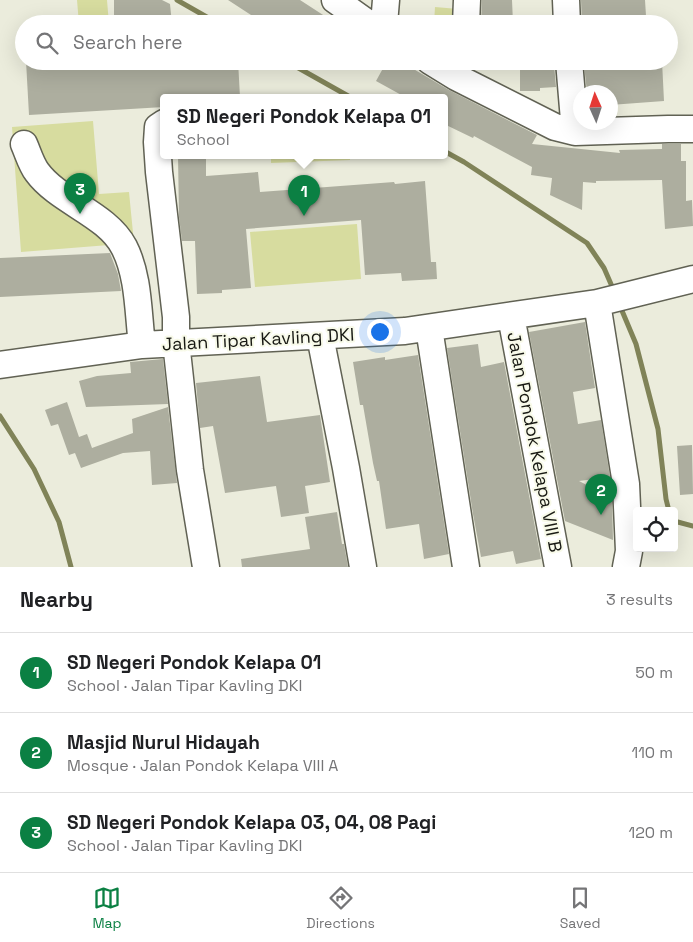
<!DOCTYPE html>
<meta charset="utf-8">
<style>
:root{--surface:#fff;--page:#f2f2f2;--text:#202124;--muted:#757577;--line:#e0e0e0;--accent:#0b8043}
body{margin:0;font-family:"Space Grotesk",sans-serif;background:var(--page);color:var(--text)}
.controls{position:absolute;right:15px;bottom:15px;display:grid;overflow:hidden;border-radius:5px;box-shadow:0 5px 20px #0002}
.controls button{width:45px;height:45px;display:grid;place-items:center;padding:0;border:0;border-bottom:1px solid var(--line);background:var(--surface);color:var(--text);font:25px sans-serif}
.compass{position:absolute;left:573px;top:85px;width:45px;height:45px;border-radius:50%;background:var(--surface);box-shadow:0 5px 20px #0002;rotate:357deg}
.you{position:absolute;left:379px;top:331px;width:18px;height:18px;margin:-12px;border:4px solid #fff;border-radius:50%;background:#1a73e8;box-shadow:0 0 0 8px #1a73e833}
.badge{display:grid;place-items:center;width:32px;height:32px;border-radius:50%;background:var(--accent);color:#fff;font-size:16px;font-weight:700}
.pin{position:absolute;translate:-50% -41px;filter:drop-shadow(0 1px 2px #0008)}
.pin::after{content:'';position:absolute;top:26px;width:18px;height:15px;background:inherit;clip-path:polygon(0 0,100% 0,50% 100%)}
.popup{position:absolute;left:160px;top:94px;width:288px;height:65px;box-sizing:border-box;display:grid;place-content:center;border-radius:5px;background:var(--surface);filter:drop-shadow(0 1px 4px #0005);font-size:16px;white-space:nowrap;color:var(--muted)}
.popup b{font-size:19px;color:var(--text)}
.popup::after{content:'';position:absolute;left:50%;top:100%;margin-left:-10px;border:10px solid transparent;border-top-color:var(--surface)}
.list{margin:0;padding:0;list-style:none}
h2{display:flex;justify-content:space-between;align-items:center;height:65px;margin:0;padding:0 20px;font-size:21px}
h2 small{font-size:16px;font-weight:400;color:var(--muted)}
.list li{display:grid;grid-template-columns:32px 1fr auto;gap:15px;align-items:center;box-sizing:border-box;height:80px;padding:0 20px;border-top:1px solid var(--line)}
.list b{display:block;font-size:19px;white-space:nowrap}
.list p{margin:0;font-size:16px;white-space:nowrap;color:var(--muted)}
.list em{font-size:16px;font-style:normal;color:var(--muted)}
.icon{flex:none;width:28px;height:28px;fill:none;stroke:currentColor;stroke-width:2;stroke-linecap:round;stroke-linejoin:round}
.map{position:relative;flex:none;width:693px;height:567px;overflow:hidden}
.search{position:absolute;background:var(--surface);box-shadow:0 5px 20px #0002;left:15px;right:15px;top:15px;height:55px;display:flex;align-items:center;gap:12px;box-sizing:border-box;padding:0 18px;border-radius:28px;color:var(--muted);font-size:19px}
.sheet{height:305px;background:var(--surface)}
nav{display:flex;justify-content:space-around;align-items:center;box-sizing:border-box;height:70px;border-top:1px solid var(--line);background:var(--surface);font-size:14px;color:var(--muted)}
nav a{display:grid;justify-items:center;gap:2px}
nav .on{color:var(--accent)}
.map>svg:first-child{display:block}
.green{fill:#d7dc9f}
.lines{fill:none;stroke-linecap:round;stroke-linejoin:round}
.stream{stroke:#808358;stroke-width:5}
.building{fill:#adae9f}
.minor-casing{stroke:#616254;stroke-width:29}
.minor{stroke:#fff;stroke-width:26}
.labels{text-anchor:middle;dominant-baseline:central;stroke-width:4;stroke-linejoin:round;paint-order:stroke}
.street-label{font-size:18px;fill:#181913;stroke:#f8fae9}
</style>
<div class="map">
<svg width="693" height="567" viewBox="0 0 693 567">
<rect width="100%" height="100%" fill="#ebecdc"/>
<path class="green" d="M77,0h30l2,24h-30z
M435,7l23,2 -1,15h-23z
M93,121l6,73 30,-2 5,51 -113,9 -9,-125z
M271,155h79v5l-79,3z
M357,224l4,55 -106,8 -5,-55z"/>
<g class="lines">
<path class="stream" d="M177,0l42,24
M286,61l64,36
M444,151l20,11 123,81 17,25 10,23
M620,306l16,38 22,85 8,70 3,12
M0,416l34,53 25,53 12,45
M674,521l19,5"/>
</g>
<path class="building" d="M114,0h48l8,4 2,20h-58z
M228,0h72l37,24h-72z
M482,0h30l1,23h-32z
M581,0h64l1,16 -8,1v7h-56z
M26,61h47l1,9 164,-9 2,36h-76v10l-135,8z
M387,61h13l49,29 88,45 -5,9 88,9 -1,-3 43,-1v-5h19v17h5v40l6,-1 1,26 -28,3 -3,-49 -66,1v2l-13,-1 -1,28 -32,-15 2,-17 -21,-3 1,-8 -58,-31 -1,2 -29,-14v-27h-39l-29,-16z
M662,61l2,40 -54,4v-13h-23l-3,-27z
M520,65h34l2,22 -16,1v3h-20z
M178,155h28v21l52,-4 2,20 134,-10 1,2 30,-3 6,81h5l1,17 -35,2 -1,-8 -36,2 -4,-55 -115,9 5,59 -29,2v3l-25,1 -2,-53h-13l-3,-24z
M110,253l8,21 3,17 -121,6v-39z
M585,322l10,66 -22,4 5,32 23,-4 9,57 -31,4 33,17 1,42 -48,-19 -36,-189z
M478,344l3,23 23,-5 37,197 -25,5 -3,-13 -32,6 -8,-43 -26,-166z
M418,355l31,199 -25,5 -5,-35 -33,5 -7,-48h-2l-4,-18 -10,-58h-3l-7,-43 32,-5v3z
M163,359l5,45 -82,3 -7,-26 18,-5 34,-3 -1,-11z
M260,376l7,46 53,-7 10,67 -25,4 4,27 -28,4 -5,-31 -51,7 -12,-67 -13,2 -4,-45z
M67,402l12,35 8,-3 5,14 41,-15 -1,-14 36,-12 9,76 -25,2 -2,-34 -27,2 -42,15 -6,-15 -6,2 -11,-31 -7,2 -6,-16z
M692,445l1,49 -13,1 -3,-49z
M337,512l5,32h2l4,23h-106l-1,-8 69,-10 -5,-32z"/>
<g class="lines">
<defs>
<path id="minor" d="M335,0l34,24
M566,0l1,24
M384,24l2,-24
M466,24l1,-24
M430,61l26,16 99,50 20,5 93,-3h25
M569,61l6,71
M164,123l-6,4 -1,15 2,30 17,145v25l14,128 16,97
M24,144c4,9 7,20 13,28 22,30 70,42 87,75 15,29 14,66 18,98
M597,303l29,181 3,67 -3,16
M511,316l47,251
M429,328l37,239
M320,336l26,132 17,99
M0,365l142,-20 263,-14 192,-28 96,-24"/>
</defs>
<use href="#minor" class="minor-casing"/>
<use href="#minor" class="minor"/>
</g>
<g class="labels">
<g class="street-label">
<text transform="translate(258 339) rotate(-3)">Jalan Tipar Kavling DKI</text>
<text transform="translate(535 442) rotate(79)">Jalan Pondok Kelapa VIII B</text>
</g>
</g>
</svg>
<div class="controls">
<button><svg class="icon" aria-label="locate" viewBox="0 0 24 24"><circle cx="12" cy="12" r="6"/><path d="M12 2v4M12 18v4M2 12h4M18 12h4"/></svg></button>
</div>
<svg class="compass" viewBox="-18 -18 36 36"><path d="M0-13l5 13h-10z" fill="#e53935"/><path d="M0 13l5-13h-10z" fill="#757577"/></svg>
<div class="you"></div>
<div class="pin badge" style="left:304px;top:216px">1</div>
<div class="popup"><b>SD Negeri Pondok Kelapa 01</b>School</div>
<div class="pin badge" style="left:601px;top:515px">2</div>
<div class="pin badge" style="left:80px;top:214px">3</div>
<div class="search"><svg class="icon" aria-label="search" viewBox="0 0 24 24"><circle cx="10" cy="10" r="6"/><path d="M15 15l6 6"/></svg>Search here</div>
</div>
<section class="sheet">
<h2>Nearby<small>3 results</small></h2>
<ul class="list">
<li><span class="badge">1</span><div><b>SD Negeri Pondok Kelapa 01</b><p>School · Jalan Tipar Kavling DKI</p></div><em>50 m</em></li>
<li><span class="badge">2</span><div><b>Masjid Nurul Hidayah</b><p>Mosque · Jalan Pondok Kelapa VIII A</p></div><em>110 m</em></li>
<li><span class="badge">3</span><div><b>SD Negeri Pondok Kelapa 03, 04, 08 Pagi</b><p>School · Jalan Tipar Kavling DKI</p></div><em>120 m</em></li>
</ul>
</section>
<nav>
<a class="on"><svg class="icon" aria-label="map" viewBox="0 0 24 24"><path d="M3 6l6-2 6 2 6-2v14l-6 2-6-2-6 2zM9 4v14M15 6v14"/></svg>Map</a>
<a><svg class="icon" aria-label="directions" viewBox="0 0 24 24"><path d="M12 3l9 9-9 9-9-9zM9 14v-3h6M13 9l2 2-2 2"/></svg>Directions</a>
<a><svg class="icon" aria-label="saved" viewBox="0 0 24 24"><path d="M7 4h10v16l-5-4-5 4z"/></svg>Saved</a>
</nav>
